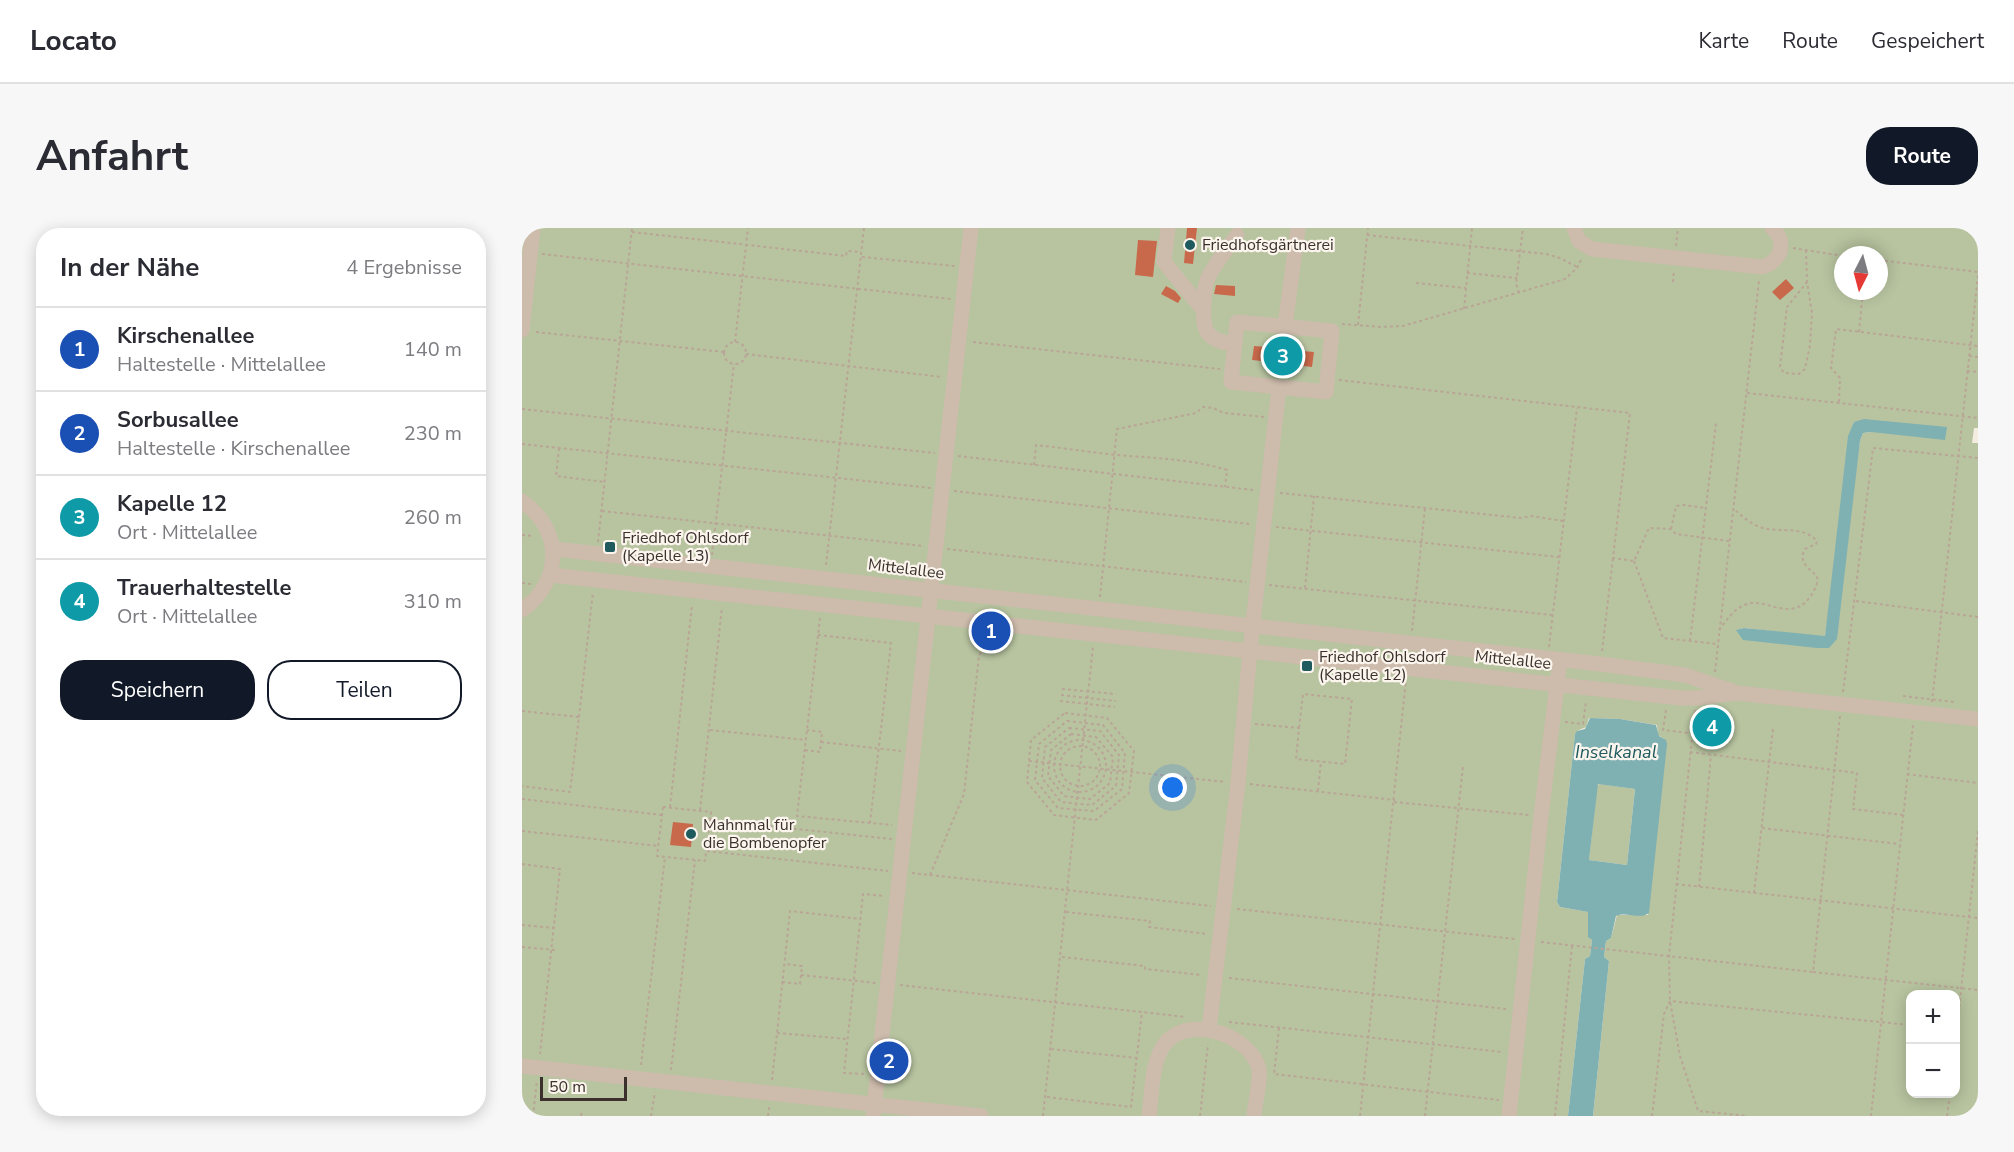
<!DOCTYPE html>
<html lang="de">
<meta charset="utf-8">
<style>
:root{--surface:#fff;--page:#f7f7f7;--text:#2b2b33;--muted:#7c7c81;--line:#e1e1e2;--accent:#111827}
body{margin:0;font-family:"Nunito Sans",sans-serif;background:var(--page);color:var(--text)}
.controls{position:absolute;right:18px;bottom:18px;display:grid;overflow:hidden;border-radius:12px;box-shadow:0 3px 15px #0003}
.controls button{width:54px;height:54px;display:grid;place-items:center;padding:0;border:0;border-bottom:2px solid var(--line);background:var(--surface);color:var(--text);font:30px sans-serif}
.compass{position:absolute;left:1312px;top:18px;width:54px;height:54px;border-radius:50%;background:var(--surface);box-shadow:0 3px 15px #0003;rotate:186deg}
.scale{position:absolute;left:18px;bottom:15px;width:87px;box-sizing:border-box;padding-left:6px;border:3px solid #3b302b;border-top:0;font-size:16px;line-height:21px;white-space:nowrap;color:#3b302b;-webkit-text-stroke:4px #fbf5ee;paint-order:stroke}
.you{position:absolute;left:651px;top:560px;width:21px;height:21px;margin:-15px;border:4px solid #fff;border-radius:50%;background:#1a73e8;box-shadow:0 0 0 9px #1a73e833}
.badge{display:grid;place-items:center;width:39px;height:39px;border-radius:50%;background:var(--accent);color:#fff;font-size:20px;font-weight:700}
.pin{position:absolute;translate:-50% -50%;border:3px solid #fff;box-shadow:0 2px 6px #0006}
.list{margin:0;padding:0;list-style:none}
h2{display:flex;justify-content:space-between;align-items:center;height:78px;margin:0;padding:0 24px;font-size:26px}
h2 small{font-size:20px;font-weight:400;color:var(--muted)}
.list li{display:grid;grid-template-columns:39px 1fr auto;gap:18px;align-items:center;box-sizing:border-box;height:84px;padding:0 24px;border-top:2px solid var(--line)}
.list b{display:block;font-size:22px;white-space:nowrap}
.list p{margin:0;font-size:20px;white-space:nowrap;color:var(--muted)}
.list em{font-size:20px;font-style:normal;color:var(--muted)}
.actions{display:flex;gap:12px;padding:18px 24px}
.actions a{flex:1;padding:14px 0;border:2px solid var(--accent);border-radius:24px;text-align:center;font-size:21px;color:var(--accent)}
.actions .main{background:var(--accent);color:#fff}
.map{position:relative;flex:none;width:1456px;height:888px;overflow:hidden;border-radius:24px}
header{display:flex;align-items:center;gap:36px;box-sizing:border-box;height:84px;padding:0 30px;background:var(--surface);border-bottom:2px solid var(--line)}
header strong{font-size:28px}
nav{display:flex;gap:33px;margin-inline-start:auto;font-size:21px}
.intro{display:flex;align-items:center;justify-content:space-between;box-sizing:border-box;height:144px;padding:0 36px}
h1{margin:0;font-size:42px}
.button{padding:15px 27px;border-radius:24px;background:var(--accent);color:#fff;font-size:21px;font-weight:700}
main{display:flex;gap:36px;padding:0 36px}
aside{flex:1;background:var(--surface);border-radius:24px;box-shadow:0 3px 15px #0003}
.map>svg:first-child{display:block}
.green{fill:#b8c4a0;fill-rule:evenodd}
.water{fill:#7fb0b2;fill-rule:evenodd}
.building{fill:#c8694b}
.lines{fill:none;stroke-linecap:round;stroke-linejoin:round}
.path{stroke:#b9a596;stroke-width:2;stroke-dasharray:3 3;stroke-linecap:butt}
.minor{stroke:#cdbbac;stroke-width:15}
.poi-dot{fill:#1f5a5e;stroke:#fbf5ee;stroke-width:2}
.labels{text-anchor:middle;dominant-baseline:central;stroke-width:4.5;stroke-linejoin:round;paint-order:stroke}
.poi-label{font-size:16px;fill:#3b302b;stroke:#fbf5ee;text-anchor:start}
.street-label{font-size:16px;fill:#3b302b;stroke:#fbf5ee}
.water-label{font-size:18px;font-style:italic;fill:#1f5a5e;stroke:#fbf5ee}
</style>
<header>
<strong>Locato</strong>
<nav><a>Karte</a><a>Route</a><a>Gespeichert</a></nav>
</header>
<div class="intro"><h1>Anfahrt</h1><a class="button">Route</a></div>
<main>
<aside>
<h2>In der Nähe<small>4 Ergebnisse</small></h2>
<ul class="list">
<li><span class="badge" style="background:#1a4fb4">1</span><div><b>Kirschenallee</b><p>Haltestelle · Mittelallee</p></div><em>140 m</em></li>
<li><span class="badge" style="background:#1a4fb4">2</span><div><b>Sorbusallee</b><p>Haltestelle · Kirschenallee</p></div><em>230 m</em></li>
<li><span class="badge" style="background:#0f9aa8">3</span><div><b>Kapelle 12</b><p>Ort · Mittelallee</p></div><em>260 m</em></li>
<li><span class="badge" style="background:#0f9aa8">4</span><div><b>Trauerhaltestelle</b><p>Ort · Mittelallee</p></div><em>310 m</em></li>
</ul>
<div class="actions"><a class="main">Speichern</a><a>Teilen</a></div>
</aside>
<div class="map">
<svg width="1456" height="888" viewBox="0 0 1456 888">
<rect width="100%" height="100%" fill="#f4ebe1"/>
<path class="green" d="M0,0h1456v200h-4l-2,15h6v673h-385l16,-155 -5,-4 2,-16 5,-3 6,-23h31l16,-176 -6,-4 -1,-10 -37,-6 -31,-1 -3,9 -7,3 -4,4 -18,168 3,5 28,5v24l4,4 -2,16 -5,3 -17,157h-1046zM1321,27h36v36h-36zM1332,194l17,10 -8,1 -3,8 -31,207 -92,-18 7,-2 81,9zM1388,766h46v100h-46z
M1078,556l35,5 -8,76 -38,-5 8,-75z"/>
<path class="water" d="M1342,191l83,8 -2,13 -74,-8 -8,1 -3,8 -23,198 -8,9h-12l-74,-8 -7,-10 8,-2 81,8 23,-200 6,-14z
M1068,490l30,1 36,6 3,11 7,4 1,4 -18,169c-9,7 -23,-2 -33,3l-5,22 -5,3 -2,16 5,4 -16,155h-25l17,-157 5,-3 2,-16 -4,-3v-25l-28,-5 -3,-5 18,-168 2,-3 8,-2zM1076,556l37,5 -8,76 -38,-5z"/>
<path class="building" d="M665,0h10l-4,36 -9,-1z
M616,12l19,1 -4,36 -18,-2z
M1264,51l8,9 -14,12 -8,-8z
M694,57l19,1v10l-21,-2z
M644,58l9,5 6,7 -3,5 -17,-9z
M758,114l9,1 2,7 23,2 -2,15 -18,-2 -6,8 -14,-2 -3,-9 -19,-2 2,-14 23,2z
M151,594l20,2 -2,23 -21,-2z"/>
<g class="lines">
<path class="path" d="M110,4l214,24 1,-5 14,1
M845,7l179,19 14,4 17,9
M1154,18l2,-18
M1271,20l50,8
M1284,22l1,32 5,31 -2,32 -5,24 -6,5 -15,-1 -4,-6 7,-60 20,-25
M20,26l409,45
M340,29l93,9
M1357,32l99,12
M945,45l50,5
M1151,54l1,-12
M894,55l50,5
M997,65l-3,-9 7,-56
M942,81l8,-81
M820,96l39,3 22,-1 162,-47 12,-11 5,-10
M836,97l10,-97
M14,104l188,20
M1337,104l4,-41
M213,114l13,-114
M451,114l247,27
M202 125a11 11 0 1 1 22 0a11 11 0 1 1-22 0Z
M224,126l196,23
M1447,128l9,1
M1445,143l11,1
M817,152l291,33 -17,145 21,3 15,-33 22,1 5,5 53,7
M1225,165l231,25
M1317,174l1,-24 -9,-10 5,-39 142,17
M0,181l413,44
M0,216l409,44
M37,220l-3,28 49,6
M436,228l295,34
M512,237l2,-20c27,3 53,7 80,10 38,3 75,4 111,15l-2,17
M432,263l296,33
M758,265l241,25 10,-2 32,5
M80,283l322,35
M754,299l283,30
M1149,301l5,-23 7,-1 23,3
M0,307l12,1
M76,314l34,-314
M425,321l299,33
M190,327l22,-191
M1112,333l29,77 55,6
M304,337l38,-337
M0,355l9,1
M747,357l283,30
M783,360l9,-92
M578,369l17,-168 79,-16 7,-6 10,1 11,5 40,4
M1334,373l122,16
M298,390l-23,198 95,9
M1197,402c8,-10 15,-22 28,-26 19,-7 46,21 65,-10 4,-6 6,-12 5,-18 -9,-8 -19,-14 -12,-27l11,-5 1,-3c-15,-16 -36,-8 -54,-13 -11,-3 -20,-11 -28,-18
M890,403l13,-123
M296,407l73,8 -21,180
M1168,413l26,-218
M1027,419l28,-239
M1080,423l11,-93
M1193,444l44,-391
M540,461l54,5
M1321,464l30,-244 105,10
M539,467l55,6
M1381,468l51,6
M538,473l55,6
M1410,474l46,-427
M1144,482l-3,20 52,6 1,-13
M1173,482l-26,246 1,45 10,55 18,55 50,5
M0,483l57,6 -9,75 -48,-6
M543,485l42,5 27,33 -5,42 -33,27 -42,-5 -27,-33 4,-42z
M1172,486l21,2v4l-8,-1 1,8 7,1
M57,489l14,-125
M545,493l36,4 22,28 -3,36 -28,22 -36,-3 -23,-28 4,-36z
M1043,494l18,2 3,-23
M733,496l44,4 -3,31 49,5 7,-65 -49,-5 -4,34
M547,500l31,3 19,24 -3,31 -24,19 -31,-3 -19,-24 3,-31z
M188,502l96,10
M549,506l25,3 17,20 -3,26 -20,16 -26,-3 -16,-20 3,-26z
M532 538a26 26 0 1 1 52 0a26 26 0 1 1-52 0Z
M299,514l80,9
M538 538a20 20 0 1 1 40 0a20 20 0 1 1-40 0Z
M283,522l15,2 2,-20 -15,-2
M1168,524l167,21 -4,36 50,6
M507,533l197,21
M1385,546l71,9
M728,556l145,16
M796,563l3,-30
M0,571l140,16
M872,574l135,13
M141,579l48,5 -6,49 -48,-5z
M148,579l22,-202
M178,582l22,-203
M188,592l182,19
M1240,600l137,16
M0,603l137,15
M185,623l181,20
M0,636l38,5 -20,185
M390,645l299,33
M408,647l34,-81 15,-139 18,-19
M1154,656l302,34
M1177,659l12,-132
M1232,665l19,-164
M715,681l278,30
M544,684l84,9 -1,6 59,7
M0,697l32,3
M1019,714l272,30 27,-256
M0,719l34,3
M540,729l83,9v3l57,6
M1291,744l165,18
M279,747l75,8
M707,750l277,31
M260,754l18,2 2,-18 -17,-2
M378,757l286,32
M707,794l274,30
M757,800l-5,46 225,26
M255,805l70,6
M1434,809l22,-206
M529,821l86,9
M119,837l24,-208
M149,842l24,-210
M342,846l-20,-1 19,-179 22,2
M250,852l18,-169 70,8
M525,869l84,10 11,-95
M11,888l4,-36
M59,888l1,-5
M129,888l4,-24
M246,888l1,-9
M521,888l50,-469
M678,888l8,-72
M838,888l46,-436
M903,888l38,-350
M1033,888l17,-170
M1130,888l12,-102 6,-13 240,24
M1349,888l42,-391
M1425,888l3,-22"/>
<path class="minor" d="M646,0l-4,34 36,44 4,1
M1052,0l5,13 13,8 170,18c19,-5 26,-26 10,-39
M715,94l95,9 -6,61 -95,-10z
M763,98l13,-98
M0,102l11,-102
M713,116c-30,-3 -33,-14 -31,-42 1,-7 0,-17 4,-24 7,-15 19,-29 29,-43
M0,273c41,29 41,80 0,109
M32,321l1046,115 85,11 50,17
M29,347l1129,123h16l41,-5 241,26
M687,801l29,-246 12,-133 29,-263
M0,838l459,50
M351,888l98,-888
M627,888c3,-21 2,-45 11,-64 17,-40 84,-22 98,13 4,11 -3,38 -4,51
M987,888l32,-300 19,-156"/>
</g>
<g class="poi-dot">
<circle cx="668" cy="17" r="6"/>
<rect x="82" y="313" width="12" height="12" rx="3"/>
<rect x="779" y="432" width="12" height="12" rx="3"/>
<circle cx="169" cy="606" r="6"/>
</g>
<g class="labels">
<g class="poi-label">
<text x="680" y="17">Friedhofsgärtnerei</text>
<text x="100" y="310">Friedhof Ohlsdorf<tspan x="100" dy="18">(Kapelle 13)</tspan></text>
<text x="797" y="429">Friedhof Ohlsdorf<tspan x="797" dy="18">(Kapelle 12)</tspan></text>
<text x="181" y="597">Mahnmal für<tspan x="181" dy="18">die Bombenopfer</tspan></text>
</g>
<g class="street-label">
<text transform="translate(384 341) rotate(7)">Mittelallee</text>
<text transform="translate(991 432) rotate(6)">Mittelallee</text>
</g>
<g class="water-label">
<text x="1094" y="524">Inselkanal</text>
</g>
</g>
</svg>
<div class="controls">
<button>+</button>
<button>−</button>
</div>
<svg class="compass" viewBox="-18 -18 36 36"><path d="M0-13l5 13h-10z" fill="#e53935"/><path d="M0 13l5-13h-10z" fill="#7c7c81"/></svg>
<div class="scale">50 m</div>
<div class="you"></div>
<div class="pin badge" style="left:469px;top:403px;background:#1a4fb4">1</div>
<div class="pin badge" style="left:367px;top:833px;background:#1a4fb4">2</div>
<div class="pin badge" style="left:761px;top:128px;background:#0f9aa8">3</div>
<div class="pin badge" style="left:1190px;top:499px;background:#0f9aa8">4</div>
</div>
</main>
